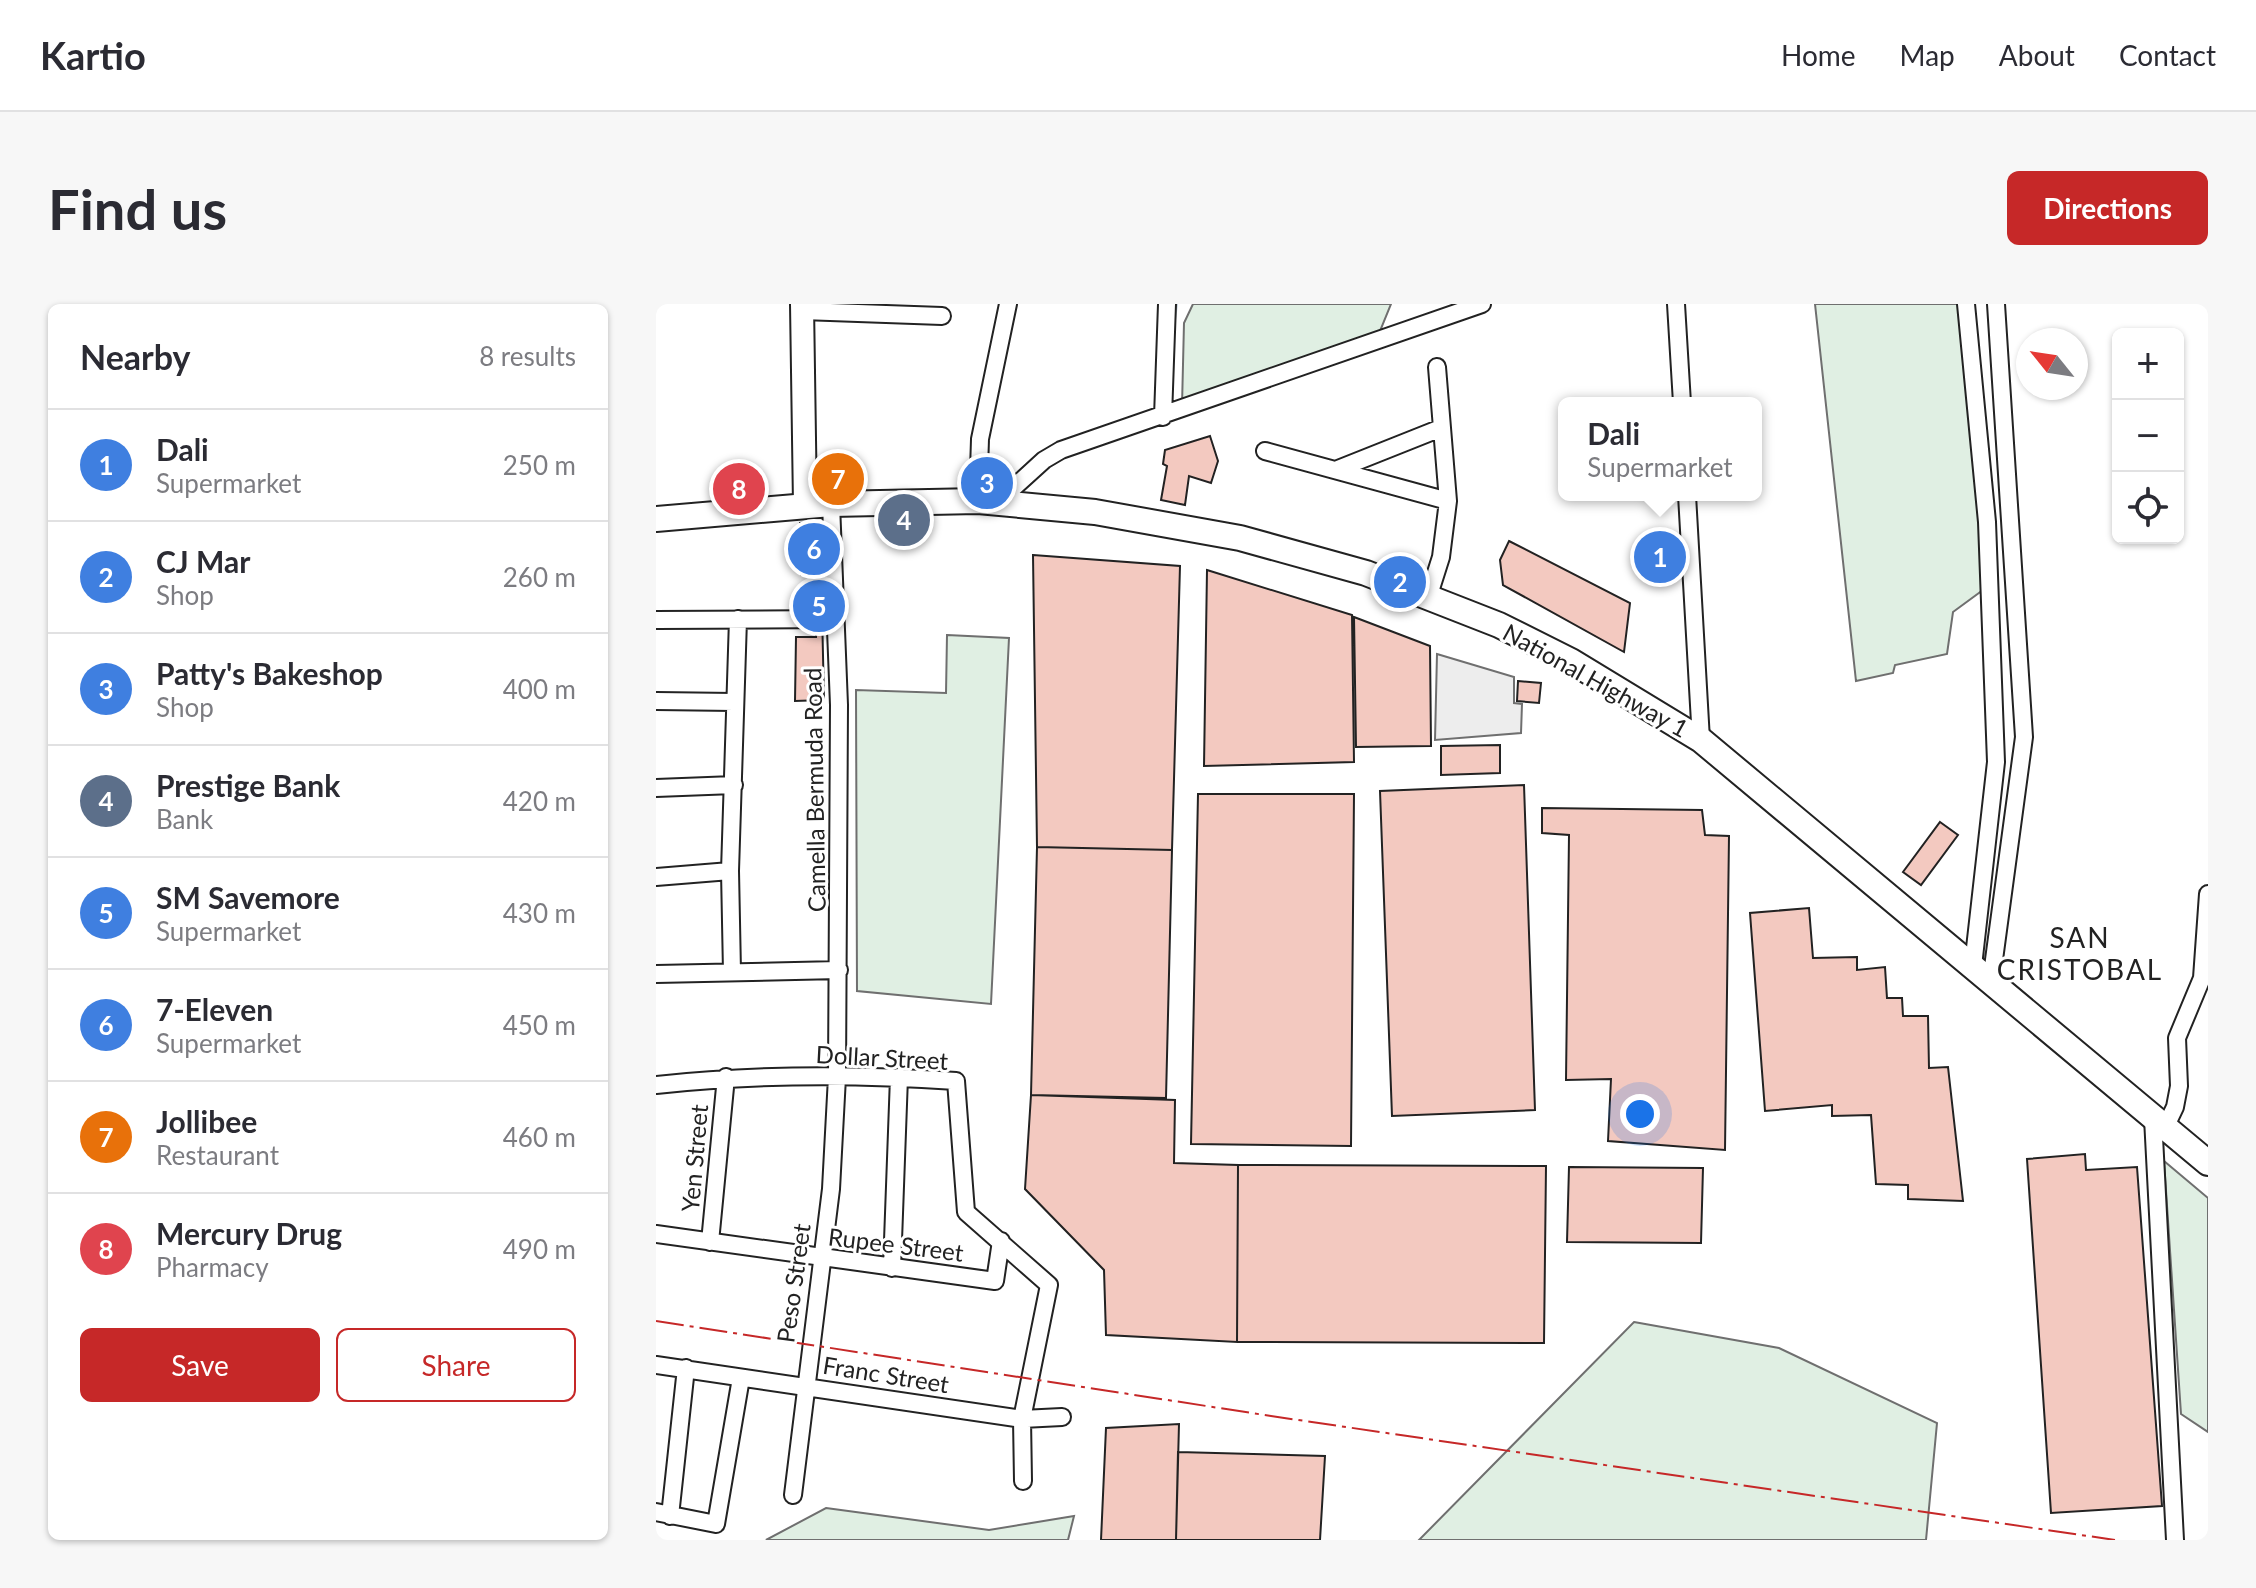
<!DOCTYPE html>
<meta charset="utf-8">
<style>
:root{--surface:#fff;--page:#f7f7f7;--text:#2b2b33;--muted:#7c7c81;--line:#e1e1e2;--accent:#c62828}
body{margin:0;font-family:Lato,sans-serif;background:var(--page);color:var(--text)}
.controls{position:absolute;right:24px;top:24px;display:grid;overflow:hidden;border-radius:12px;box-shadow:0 2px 6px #0004}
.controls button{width:72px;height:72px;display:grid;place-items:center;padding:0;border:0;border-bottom:2px solid var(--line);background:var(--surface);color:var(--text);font:40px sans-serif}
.compass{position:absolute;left:1360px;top:24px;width:72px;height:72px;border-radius:50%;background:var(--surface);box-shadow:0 2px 6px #0004;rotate:300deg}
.you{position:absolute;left:984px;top:810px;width:28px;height:28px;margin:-20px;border:6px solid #fff;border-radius:50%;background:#1a73e8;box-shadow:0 0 0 12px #1a73e833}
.badge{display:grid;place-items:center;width:52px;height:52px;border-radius:50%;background:var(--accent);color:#fff;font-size:26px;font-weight:700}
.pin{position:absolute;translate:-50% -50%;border:4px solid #fff;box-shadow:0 2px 8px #0006}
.popup{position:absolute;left:902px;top:93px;width:204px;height:104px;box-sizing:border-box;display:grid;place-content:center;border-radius:12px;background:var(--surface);filter:drop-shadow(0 2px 6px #0005);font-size:26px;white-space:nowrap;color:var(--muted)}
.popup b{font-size:30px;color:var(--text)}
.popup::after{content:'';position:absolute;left:50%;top:100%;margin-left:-16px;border:16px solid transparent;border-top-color:var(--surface)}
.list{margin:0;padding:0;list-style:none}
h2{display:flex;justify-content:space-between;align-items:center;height:104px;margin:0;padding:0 32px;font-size:34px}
h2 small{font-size:26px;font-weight:400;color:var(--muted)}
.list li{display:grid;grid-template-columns:52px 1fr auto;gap:24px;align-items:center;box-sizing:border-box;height:112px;padding:0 32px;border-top:2px solid var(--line)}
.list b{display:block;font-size:30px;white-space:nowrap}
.list p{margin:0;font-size:26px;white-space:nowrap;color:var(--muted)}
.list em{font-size:26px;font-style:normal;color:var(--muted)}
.actions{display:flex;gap:16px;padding:24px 32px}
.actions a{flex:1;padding:18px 0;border:2px solid var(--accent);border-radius:12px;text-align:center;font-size:28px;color:var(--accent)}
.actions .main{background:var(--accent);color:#fff}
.icon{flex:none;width:44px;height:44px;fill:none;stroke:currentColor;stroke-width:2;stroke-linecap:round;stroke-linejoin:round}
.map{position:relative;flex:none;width:1552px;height:1236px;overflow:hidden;border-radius:12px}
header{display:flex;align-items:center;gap:48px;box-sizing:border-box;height:112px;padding:0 40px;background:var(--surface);border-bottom:2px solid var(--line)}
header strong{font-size:38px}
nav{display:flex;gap:44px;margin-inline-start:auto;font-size:28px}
.intro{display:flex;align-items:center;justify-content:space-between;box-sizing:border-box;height:192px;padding:0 48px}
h1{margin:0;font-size:56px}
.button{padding:20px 36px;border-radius:12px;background:var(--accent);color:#fff;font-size:28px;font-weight:700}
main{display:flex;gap:48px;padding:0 48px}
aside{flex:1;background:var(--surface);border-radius:12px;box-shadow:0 2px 6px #0004}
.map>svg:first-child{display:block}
.green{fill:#e0efe3;stroke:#6f6f6f;stroke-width:2}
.parking{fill:#ededed;stroke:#6f6f6f;stroke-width:2}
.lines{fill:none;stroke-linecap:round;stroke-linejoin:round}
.stream{stroke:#c7d3dd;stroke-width:4}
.building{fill:#f3c9c0;stroke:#222;stroke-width:2}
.minor-casing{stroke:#222;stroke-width:20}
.major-casing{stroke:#222;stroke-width:26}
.highway-casing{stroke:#222;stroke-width:28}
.minor{stroke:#fff;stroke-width:16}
.major{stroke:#fff;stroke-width:22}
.highway{stroke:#fff;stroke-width:24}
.power{stroke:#c62828;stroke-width:2;stroke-dasharray:28 6 4 6;stroke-linecap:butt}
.labels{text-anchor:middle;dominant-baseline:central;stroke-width:6;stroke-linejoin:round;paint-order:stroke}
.street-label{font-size:24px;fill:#222;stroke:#fff}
.quarter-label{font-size:28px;letter-spacing:2px;fill:#222;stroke:#fff}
</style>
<header>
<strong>Kartio</strong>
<nav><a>Home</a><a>Map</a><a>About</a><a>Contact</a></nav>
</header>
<div class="intro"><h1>Find us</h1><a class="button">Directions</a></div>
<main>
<aside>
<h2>Nearby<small>8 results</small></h2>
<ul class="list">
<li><span class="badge" style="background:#3f7fe0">1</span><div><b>Dali</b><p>Supermarket</p></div><em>250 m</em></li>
<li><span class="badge" style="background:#3f7fe0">2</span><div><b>CJ Mar</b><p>Shop</p></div><em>260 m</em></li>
<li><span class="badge" style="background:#3f7fe0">3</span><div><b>Patty's Bakeshop</b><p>Shop</p></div><em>400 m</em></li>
<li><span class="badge" style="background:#5c6f8a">4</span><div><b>Prestige Bank</b><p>Bank</p></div><em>420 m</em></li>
<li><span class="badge" style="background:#3f7fe0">5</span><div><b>SM Savemore</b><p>Supermarket</p></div><em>430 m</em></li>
<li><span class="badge" style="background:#3f7fe0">6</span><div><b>7-Eleven</b><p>Supermarket</p></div><em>450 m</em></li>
<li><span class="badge" style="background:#e8710a">7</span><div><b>Jollibee</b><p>Restaurant</p></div><em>460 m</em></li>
<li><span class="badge" style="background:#e0444e">8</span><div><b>Mercury Drug</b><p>Pharmacy</p></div><em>490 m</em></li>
</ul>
<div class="actions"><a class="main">Save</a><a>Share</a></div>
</aside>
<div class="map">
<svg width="1552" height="1236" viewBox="0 0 1552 1236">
<rect width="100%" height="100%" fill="#fff"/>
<path class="green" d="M537,0h198l-15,37 -194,65 2,-83z
M1159,0h146l26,283 -34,25 -6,42 -52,11 -2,8 -37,8z
M291,331l62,3 -18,366 -134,-13 -1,-301 90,3z
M1508,857l44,37v234l-27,-18z
M978,1018l145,26 158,75 -11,117h-507z
M170,1204l163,22 85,-14 -6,24h-302z"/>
<path class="parking" d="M781,350l77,23v26l8,1 -1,29 -86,7z"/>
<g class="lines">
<path class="stream" d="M518,16l2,-16"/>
</g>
<path class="building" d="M554,132l8,25 -7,22 -22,-7 -4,29 -24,-5 6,-34 -4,-2 2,-14z
M164,217l4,179 -29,1 1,-64h20v-62h-15l-1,-52z
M853,237l121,62 -6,49 -121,-67 -3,-25z
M377,251l147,11 -8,284 -135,-3z
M551,266l145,45 2,147 -150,4z
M698,313l76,29 1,100 -75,1z
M862,377l23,2 -2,20 -22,-2z
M844,441v28l-59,2v-29z
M868,481l11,325 -143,6 -12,-325z
M542,490h156l-3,352 -160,-2z
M886,504l160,2 3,25 24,1 -4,314 -117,-9 3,-62 -45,1 3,-245 -27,-2z
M1284,518l18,13 -37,50 -18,-13z
M381,543l135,3 -6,248 -135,-3z
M1153,604l4,50 44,-1v13l28,-3 2,31h15l1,18h25l1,52 19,-1 15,134 -55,-2v-14l-32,-1 -5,-69 -39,1v-11l-67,6 -15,-198z
M375,791l144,5 -1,63 64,2 -1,177 -131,-7 -2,-65 -79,-81z
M1429,850l1,16 51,-3 25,339 -111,7 -24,-354z
M582,861l308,1 -2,177 -307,-1z
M913,863l134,1 -2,75 -134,-1z
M523,1120l-3,116h-75l5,-112z
M522,1148l147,4 -5,84h-144z"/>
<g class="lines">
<defs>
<path id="minor" d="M1020,0l6,99
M1310,0l21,218 9,240 -23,204
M146,7l140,5
M507,113l4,-113
M609,147l183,50
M682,165l103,-41
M1031,191l14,245
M322,197l2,-62 28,-135
M343,197l45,-41 17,-10 421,-146
M772,294l13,-41 7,-56 -11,-134
M0,316l179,-1
M0,397l78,1
M0,484l78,-3
M0,573l74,-6
M76,668l-2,-101 8,-252
M0,670l183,-4
M1335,678l33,-245 -28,-433
M0,781c100,-11 200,-11 300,-4l10,131 83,73 -27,134 1,62
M1497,814l22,422
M1509,824l10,-21 4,-21 -2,-48 25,-60 6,-84
M0,930l339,47 6,-40
M54,938l16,-165
M236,964l7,-191
M0,1061l366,54 40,-2
M137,1191l38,-306 6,-112 2,-372 -8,-201
M0,1208l60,12 25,-146
M14,1212l16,-148"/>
<path id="major" d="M146,0l3,201"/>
<path id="highway" d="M0,215l175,-15 147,-3 117,11 145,26 126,35 133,52 72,36 130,79 507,423"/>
</defs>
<use href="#minor" class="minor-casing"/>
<use href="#major" class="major-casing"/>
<use href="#highway" class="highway-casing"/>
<use href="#minor" class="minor"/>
<use href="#major" class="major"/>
<use href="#highway" class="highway"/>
<path class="power" d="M0,1017l615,95 844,124"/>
</g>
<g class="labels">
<g class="street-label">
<text transform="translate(940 376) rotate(29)">National Highway 1</text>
<text transform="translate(158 486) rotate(-91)">Camella Bermuda Road</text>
<text transform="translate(226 753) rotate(3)">Dollar Street</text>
<text transform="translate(38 854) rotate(-85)">Yen Street</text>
<text transform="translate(240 940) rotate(7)">Rupee Street</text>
<text transform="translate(137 979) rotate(-82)">Peso Street</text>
<text transform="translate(230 1070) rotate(9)">Franc Street</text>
</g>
<g class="quarter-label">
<text x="1424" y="633">SAN<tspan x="1424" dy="32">CRISTOBAL</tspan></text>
</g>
</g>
</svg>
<div class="controls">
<button>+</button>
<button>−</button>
<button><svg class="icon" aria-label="locate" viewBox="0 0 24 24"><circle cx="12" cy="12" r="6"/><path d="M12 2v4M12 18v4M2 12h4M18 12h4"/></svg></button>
</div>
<svg class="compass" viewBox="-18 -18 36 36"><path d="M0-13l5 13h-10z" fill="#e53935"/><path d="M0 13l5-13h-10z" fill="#7c7c81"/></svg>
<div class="you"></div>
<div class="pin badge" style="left:1004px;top:253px;background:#3f7fe0">1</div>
<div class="popup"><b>Dali</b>Supermarket</div>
<div class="pin badge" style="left:744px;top:278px;background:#3f7fe0">2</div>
<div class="pin badge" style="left:331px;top:179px;background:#3f7fe0">3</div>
<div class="pin badge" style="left:248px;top:216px;background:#5c6f8a">4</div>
<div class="pin badge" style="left:163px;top:302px;background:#3f7fe0">5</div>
<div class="pin badge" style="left:158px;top:245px;background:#3f7fe0">6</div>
<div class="pin badge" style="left:182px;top:175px;background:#e8710a">7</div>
<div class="pin badge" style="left:83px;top:185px;background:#e0444e">8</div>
</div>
</main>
